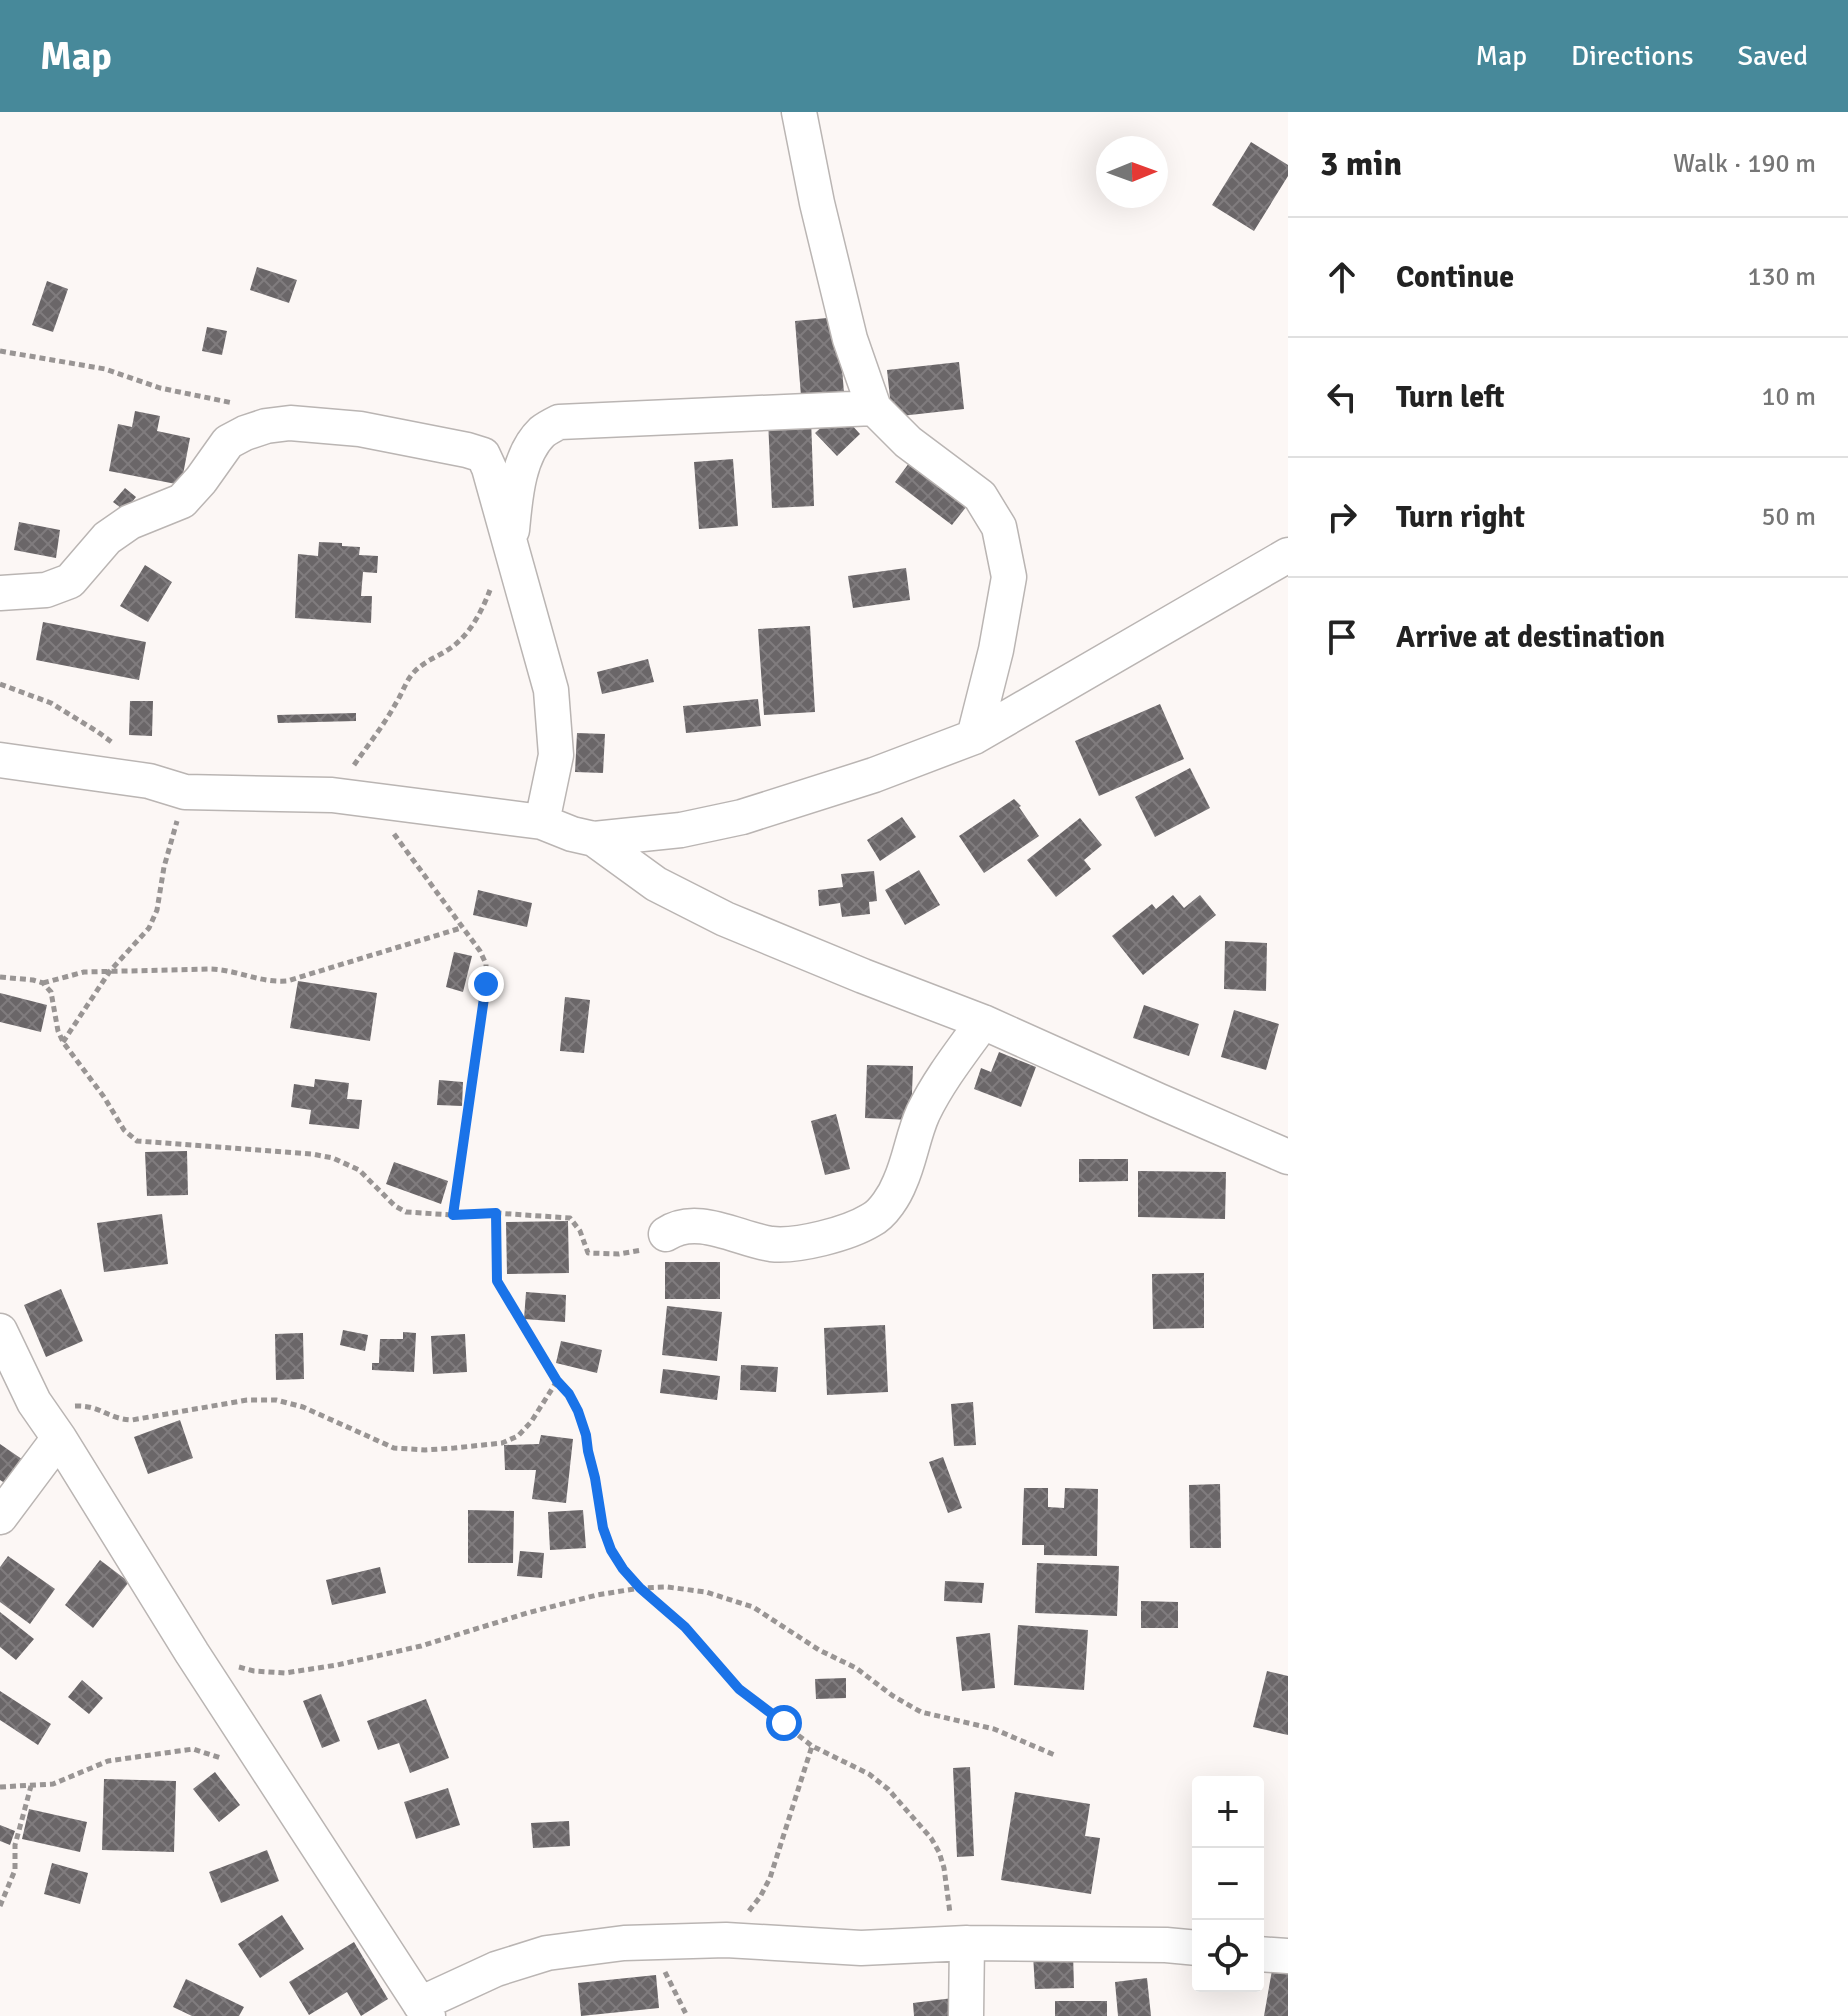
<!DOCTYPE html>
<meta charset="utf-8">
<style>
:root{--surface:#fff;--page:#f2f2f2;--text:#222;--muted:#767676;--line:#e0e0e0;--accent:#47899a}
body{margin:0;font-family:Signika,sans-serif;background:var(--page);color:var(--text)}
.controls{position:absolute;right:24px;bottom:24px;display:grid;overflow:hidden;border-radius:8px;box-shadow:0 8px 32px #0002}
.controls button{width:72px;height:72px;display:grid;place-items:center;padding:0;border:0;border-bottom:2px solid var(--line);background:var(--surface);color:var(--text);font:40px sans-serif}
.compass{position:absolute;left:1096px;top:24px;width:72px;height:72px;border-radius:50%;background:var(--surface);box-shadow:0 8px 32px #0002;rotate:89deg}
.stop{position:absolute;width:24px;height:24px;margin:-18px;border:6px solid #1a73e8;border-radius:50%;background:#fff}
.stop.end{background:#1a73e8;border-color:#fff;box-shadow:0 2px 8px #0008}
.list{margin:0;padding:0;list-style:none}
h2{display:flex;justify-content:space-between;align-items:center;height:104px;margin:0;padding:0 32px;font-size:34px}
h2 small{font-size:26px;font-weight:400;color:var(--muted)}
.list li{display:grid;grid-template-columns:52px 1fr auto;gap:24px;align-items:center;box-sizing:border-box;height:120px;padding:0 32px;border-top:2px solid var(--line)}
.list b{display:block;font-size:30px;white-space:nowrap}
.list em{font-size:26px;font-style:normal;color:var(--muted)}
.icon{flex:none;width:44px;height:44px;fill:none;stroke:currentColor;stroke-width:2;stroke-linecap:round;stroke-linejoin:round}
.map{position:relative;flex:none;width:1288px;height:1904px;overflow:hidden}
header{display:flex;align-items:center;gap:48px;box-sizing:border-box;height:112px;padding:0 40px;background:var(--accent);color:#fff}
header strong{font-size:38px}
nav{display:flex;gap:44px;margin-inline-start:auto;font-size:28px}
main{display:flex}
aside{flex:1;background:var(--surface)}
.map>svg:first-child{display:block}
.building{fill:url(#building-cross-hatch)}
.lines{fill:none;stroke-linecap:round;stroke-linejoin:round}
.minor-casing{stroke:#bab5b3;stroke-width:37}
.path{stroke:#999594;stroke-width:5;stroke-dasharray:6 4;stroke-linecap:butt}
.minor{stroke:#fff;stroke-width:34}
.route{stroke:#1a73e8;stroke-width:10}
</style>
<header>
<strong>Map</strong>
<nav><a>Map</a><a>Directions</a><a>Saved</a></nav>
</header>
<main>
<div class="map">
<svg width="1288" height="1904" viewBox="0 0 1288 1904">
<defs>
<pattern id="building-cross-hatch" width="8" height="8" patternUnits="userSpaceOnUse" patternTransform="scale(2)"><rect width="8" height="8" fill="#6a6668"/><path d="M0 0l8 8M0 8l8-8" fill="none" stroke="#807c7e"/></pattern>
</defs>
<rect width="100%" height="100%" fill="#fcf7f5"/>
<path class="building" d="M1251,30l37,23v11l-34,55 -42,-26z
M257,155l40,13 -8,23 -39,-13z
M47,169l21,8 -15,43 -21,-7z
M838,205l6,76 -43,3 -6,-75z
M207,215l20,4 -5,24 -20,-4z
M959,250l5,47 -72,8 -5,-47z
M135,299l25,5 -3,15 33,7 -9,47 -72,-14 9,-47 14,3z
M839,299l21,23 -23,22 -22,-23z
M811,306l3,88 -42,2 -4,-88z
M733,347l5,67 -39,3 -5,-67z
M912,347l58,43 -18,23 -57,-43z
M125,376l11,9 -11,14 -12,-9z
M19,410l41,8 -4,28 -42,-8z
M319,430l23,1v3l18,1 -1,8 19,1 -1,17 -14,-1 -2,24h11l-1,27 -76,-5 3,-64 20,2z
M145,453l27,17 -24,40 -28,-16z
M906,456l4,32 -57,8 -5,-32z
M43,510l103,20 -7,38 -103,-20z
M810,514l5,86 -51,3 -6,-86z
M648,547l6,23 -52,12 -5,-22z
M758,587l3,27 -75,7 -3,-27z
M130,589h23l-1,35 -23,-1z
M1160,592l24,55 -85,37 -24,-55z
M356,601v8l-78,2 -1,-8z
M577,621l28,1 -2,39 -28,-1z
M1190,656l20,40 -55,29 -20,-40z
M1014,687l7,7 -2,1 20,29 -55,37 -25,-37z
M902,705l14,20 -36,24 -13,-21z
M1080,706l22,27 -18,15 7,9 -35,28 -29,-37z
M919,758l21,35 -35,20 -20,-35z
M874,759l3,30 -8,1 1,12 -28,3 -2,-14 -21,3 -1,-16 25,-3 -2,-13z
M478,778l54,13 -5,24 -54,-12z
M1173,783l11,13 16,-13 16,20 -73,60 -31,-39 40,-32 4,5z
M1225,829l42,2 -1,48 -42,-2z
M454,840l18,4 -9,36 -17,-5z
M298,869l79,12 -7,48 -80,-13z
M0,881l47,12 -6,27 -41,-10z
M565,885l25,3 -6,53 -24,-2z
M1144,893l55,19 -10,32 -56,-18z
M1234,898l45,14 -13,46 -45,-13z
M999,940l37,15 -15,40 -47,-18 7,-21 10,4z
M867,953l46,1 -2,54 -46,-2z
M315,967l34,4 -2,16 15,1 -3,29 -50,-5 2,-14 -20,-3 3,-23 20,3z
M439,968l24,2 -1,24 -25,-1z
M836,1002l14,55 -25,6 -14,-54z
M187,1039l1,44 -41,1 -2,-44z
M1079,1047h49v22l-49,1z
M394,1050l54,19 -7,23 -55,-20z
M1138,1059l88,1 -1,47 -87,-2z
M162,1102l6,50 -64,8 -7,-49z
M568,1109l1,52 -62,1 -1,-52z
M665,1150h55v37h-55z
M1204,1161v55l-51,1 -1,-55z
M61,1177l22,52 -37,16 -22,-52z
M526,1180l40,3 -1,27 -41,-3z
M667,1194l55,6 -5,49 -55,-6z
M885,1213l3,67 -61,3 -3,-67z
M343,1218l25,5 -3,16 -25,-6z
M403,1220l13,1 -2,39 -42,-2v-7h7l1,-24h23z
M303,1221l1,46 -28,1 -1,-46z
M465,1222l2,38 -34,2 -2,-38z
M561,1229l41,9 -5,23 -41,-10z
M741,1253l37,2 -2,25 -36,-2z
M663,1257l57,7 -3,24 -57,-7z
M973,1290l3,43 -22,1 -3,-42z
M180,1308l13,38 -45,16 -14,-37z
M541,1323l32,4 -7,64 -34,-4 4,-29h-31l-1,-25 35,-1z
M0,1332l29,20 -15,25 -14,-9z
M943,1345l19,51 -14,5 -19,-51z
M1220,1372l1,64h-31l-1,-63z
M1024,1376h24v19l16,1 1,-20 33,1 -1,67 -53,-1v-10h-22z
M468,1398l46,1 -1,52h-45z
M583,1398l3,38 -36,2 -2,-38z
M520,1439l24,2 -2,25 -25,-2z
M8,1444l47,33 -25,35 -30,-22v-35z
M100,1448l29,22 -36,46 -28,-23z
M1037,1451l82,3 -2,50 -82,-3z
M380,1455l6,26 -54,12 -6,-25z
M945,1469l39,2 -2,20 -38,-2z
M1141,1489l37,1v26h-37z
M0,1500l34,27 -18,21 -16,-13z
M1018,1513l70,5 -4,60 -70,-5z
M990,1521l5,55 -33,3 -6,-54z
M1267,1559l21,5v59l-35,-8z
M846,1566v20l-30,1 -1,-20z
M82,1568l21,18 -14,16 -21,-17z
M0,1579l51,33 -13,21 -38,-25z
M321,1582l19,47 -18,7 -19,-47z
M426,1587l23,59 -39,15 -11,-30 -21,7 -11,-29z
M970,1655l4,89 -17,1 -4,-89z
M215,1660l25,33 -21,17 -26,-33z
M104,1667l72,2 -2,71 -72,-2z
M448,1676l12,37 -44,14 -12,-37z
M1015,1680l75,12 -5,32 15,2 -9,56 -90,-14z
M29,1697l58,13 -7,30 -58,-13z
M569,1709l1,25 -37,2 -2,-25z
M0,1713l15,6 -5,14 -10,-4z
M267,1738l12,31 -58,22 -12,-31z
M52,1751l36,10 -8,31 -36,-10z
M282,1803l22,34 -44,29 -22,-34z
M354,1830l34,57 -27,17 -14,-24 -38,23 -20,-33z
M1073,1840l1,36 -39,1 -2,-35z
M1272,1858l16,2v44h-24z
M656,1863l3,33 -78,8 -3,-33z
M1147,1866l4,38h-33l-3,-34z
M186,1867l58,28 -5,9h-47l-19,-9z
M953,1886l2,18h-41l-1,-13z
M1055,1889h52v15h-52z"/>
<g class="lines">
<defs>
<path id="minor" d="M799,0l18,91 33,136 24,69 34,34 72,54 19,31 10,50 -13,73 -22,87
M512,418c3,-32 6,-75 30,-98 5,-4 11,-7 17,-10l315,-14
M0,481l46,-3 24,-9 37,-43 23,-16 52,-21 19,-21 27,-38 17,-9 21,-7 24,-3 70,6 107,21 16,5 6,13 62,222 5,65 -14,67
M0,648l149,21 36,11 147,3 210,27 30,12 22,5 87,-9 61,-13 132,-42 100,-38 314,-182
M594,727l62,45 69,35 138,57 120,46 176,79 129,56
M666,1122c31,-21 72,5 105,10 26,3 77,-10 100,-24 12,-6 24,-25 29,-38 10,-22 13,-47 23,-69 16,-33 39,-62 60,-91
M0,1219l34,71 25,36 133,215 236,363
M0,1405l59,-79
M1258,1842l30,2
M420,1892l76,-35 51,-16 77,-10 102,-3 135,8 106,-5 199,2 32,3
M966,1904l1,-73"/>
</defs>
<use href="#minor" class="minor-casing"/>
<path class="path" d="M0,239l105,18 55,19 73,15
M0,572l51,19 47,29 15,11
M354,653c14,-20 30,-40 42,-62 7,-11 10,-23 19,-32 11,-11 25,-15 37,-24 18,-13 30,-36 38,-57
M394,722l86,117 6,13v20l-33,231
M0,865l33,3 10,3 8,9 7,39 5,11 41,55 20,33 13,11 175,13 21,4 26,12 36,36 11,6 47,3 43,-2 74,5 10,13 8,22 31,1 23,-4
M43,871l41,-11 127,-3c27,1 49,14 76,12l174,-53
M63,930l47,-71 39,-43 8,-18 7,-43 13,-46
M496,1101l1,68 60,100 12,13 9,17 8,24 2,16 7,27 8,50 8,22 12,19 17,19 45,39 54,62 73,57 57,28 19,15 43,49 8,14 5,16 6,45
M75,1294c26,-1 32,13 57,14l115,-20h29l27,7 91,41 31,2 29,-2 48,-5 16,-7 13,-14 26,-41
M239,1555l15,4 31,2 52,-8 84,-19 106,-33 70,-18 43,-7 27,-1 39,5 47,15 66,43 37,18 37,28 28,16 73,17 63,27
M0,1675l53,-3 55,-23 85,-12 28,9
M0,1794l15,-36v-25l16,-59
M749,1799l11,-14 10,-19 42,-132
M665,1860l22,44"/>
<use href="#minor" class="minor"/>
</g>
<g class="lines">
<path class="route" d="M486,872l-33,231 43,-2 1,68 60,100 12,13 9,17 8,24 2,16 7,27 8,50 8,22 12,19 17,19 45,39 54,62 45,34"/>
</g>
</svg>
<div class="controls">
<button>+</button>
<button>−</button>
<button><svg class="icon" aria-label="locate" viewBox="0 0 24 24"><circle cx="12" cy="12" r="6"/><path d="M12 2v4M12 18v4M2 12h4M18 12h4"/></svg></button>
</div>
<svg class="compass" viewBox="-18 -18 36 36"><path d="M0-13l5 13h-10z" fill="#e53935"/><path d="M0 13l5-13h-10z" fill="#767676"/></svg>
<div class="stop" style="left:784px;top:1611px"></div>
<div class="stop end" style="left:486px;top:872px"></div>
</div>
<aside>
<h2>3 min<small>Walk · 190 m</small></h2>
<ul class="list">
<li><svg class="icon" aria-label="ahead" viewBox="0 0 24 24"><path d="M12 20V5M6 11l6-6 6 6"/></svg><div><b>Continue</b></div><em>130 m</em></li>
<li><svg class="icon" aria-label="left" viewBox="0 0 24 24"><path d="M17 20v-9H6M10 6l-5 5 5 5"/></svg><div><b>Turn left</b></div><em>10 m</em></li>
<li><svg class="icon" aria-label="right" viewBox="0 0 24 24"><path d="M7 20v-9h11M14 6l5 5-5 5"/></svg><div><b>Turn right</b></div><em>50 m</em></li>
<li><svg class="icon" aria-label="arrive" viewBox="0 0 24 24"><path d="M6 21V4h12l-3 4 3 4H6"/></svg><div><b>Arrive at destination</b></div></li>
</ul>
</aside>
</main>
